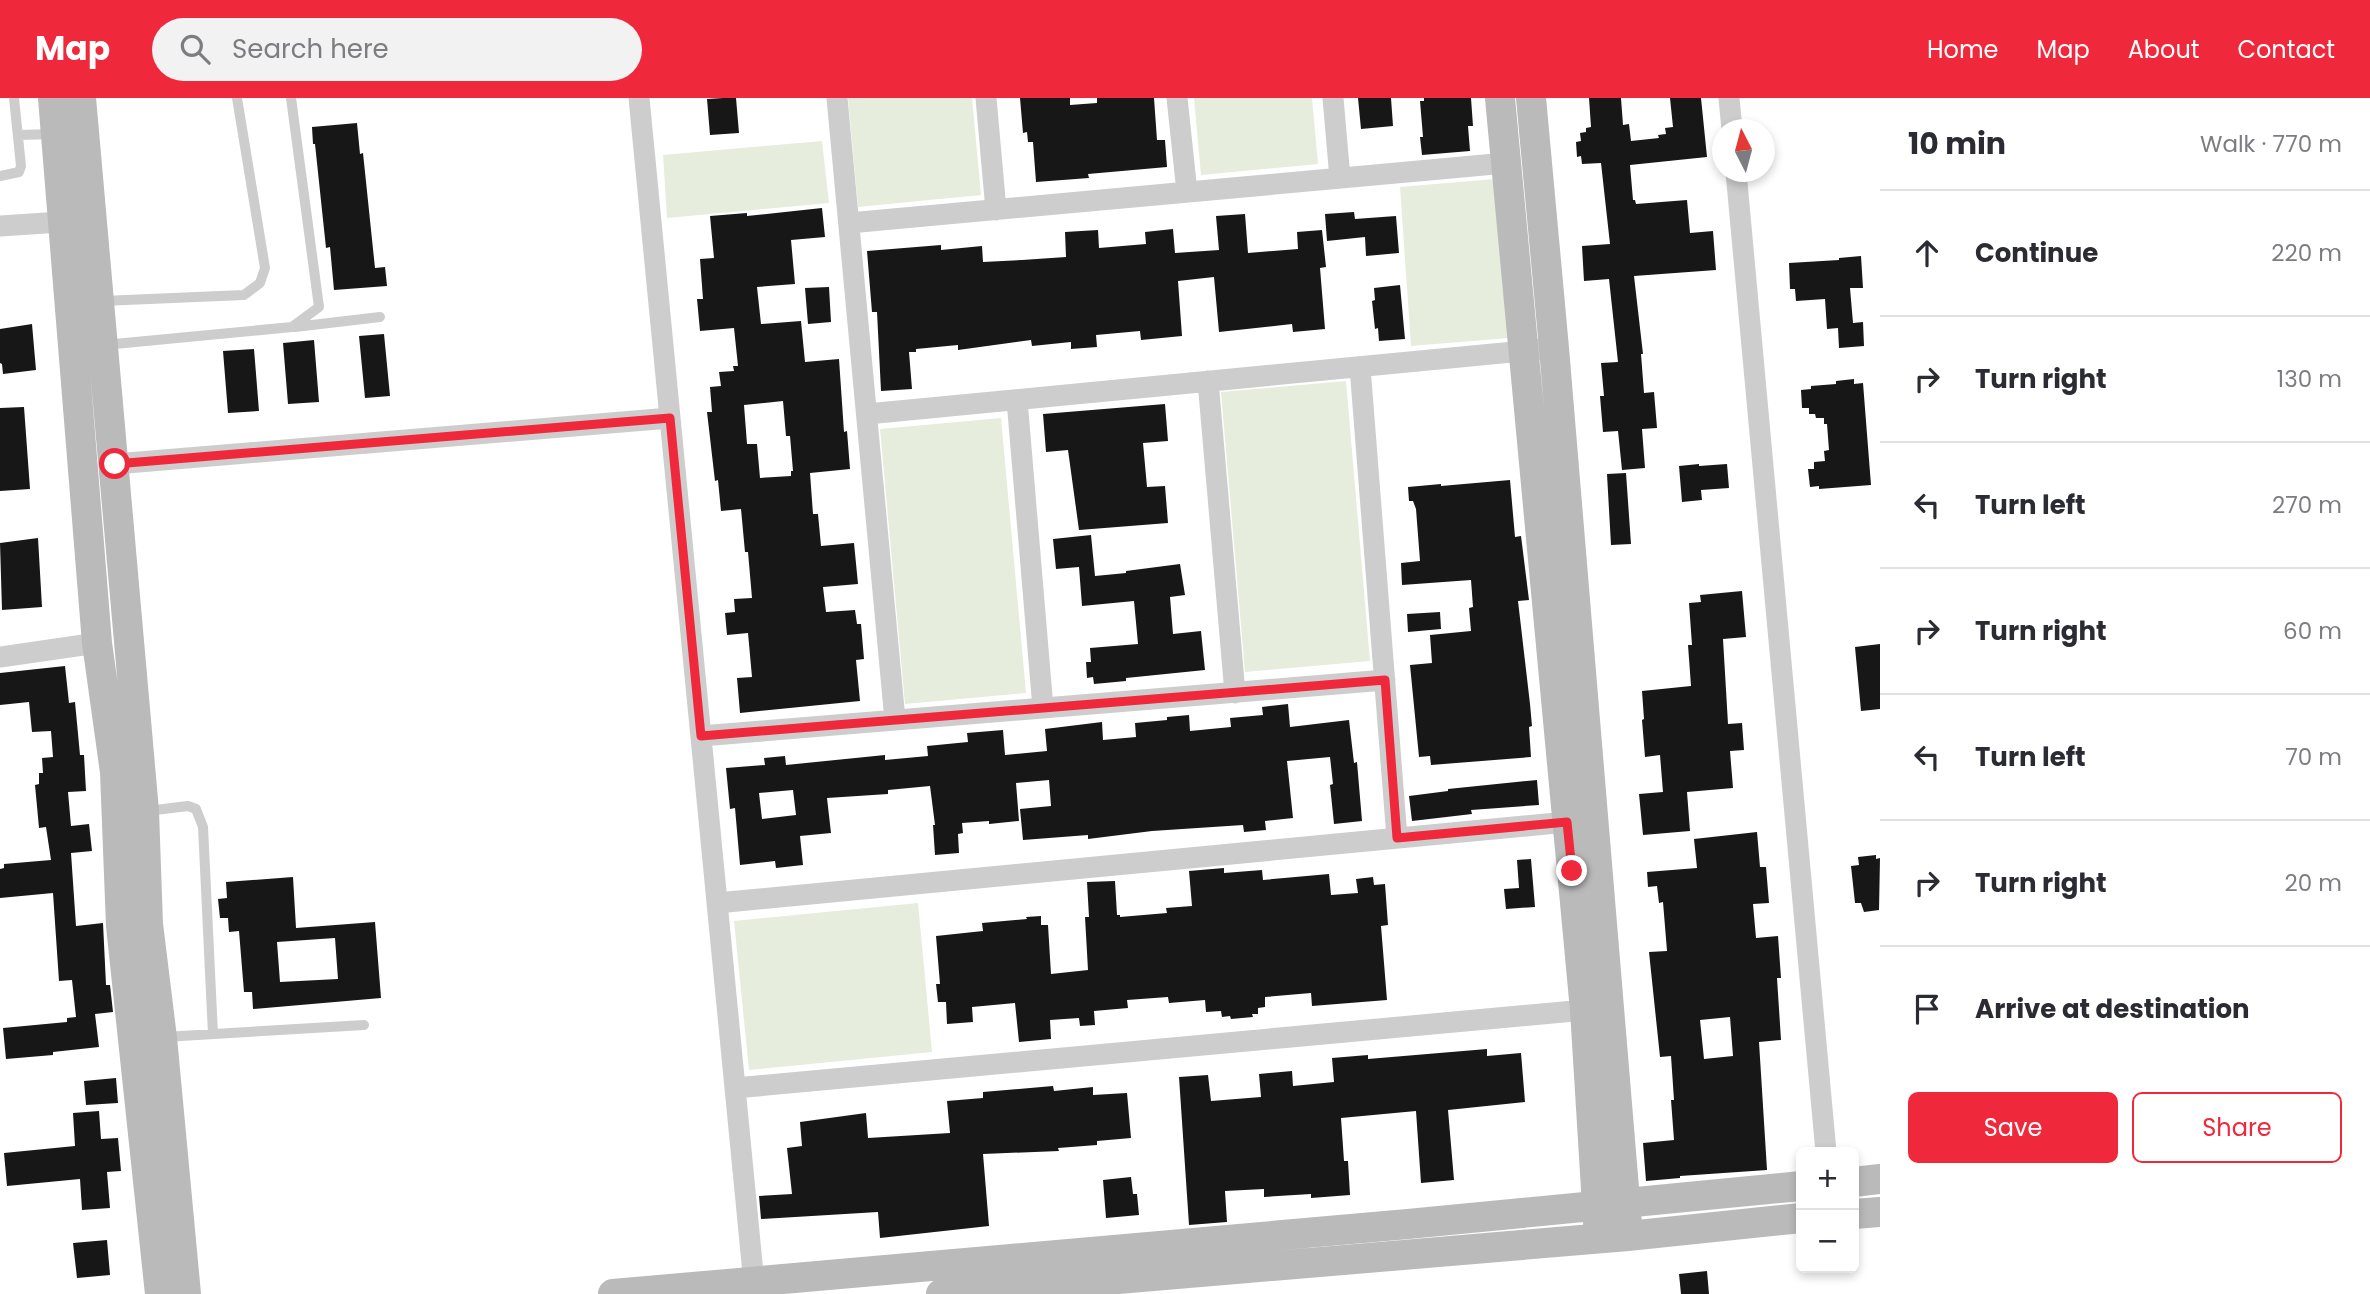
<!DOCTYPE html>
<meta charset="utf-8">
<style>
:root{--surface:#fff;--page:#f2f2f3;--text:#2b2b33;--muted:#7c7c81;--line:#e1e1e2;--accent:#ef293b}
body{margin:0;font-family:Poppins,sans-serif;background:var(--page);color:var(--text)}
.controls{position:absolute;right:21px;bottom:21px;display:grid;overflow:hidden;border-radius:10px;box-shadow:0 4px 10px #0003}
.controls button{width:63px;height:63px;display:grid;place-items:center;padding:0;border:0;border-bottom:2px solid var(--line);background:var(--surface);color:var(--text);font:35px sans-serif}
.compass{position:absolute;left:1712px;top:21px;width:63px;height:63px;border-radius:50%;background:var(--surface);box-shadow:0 4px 10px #0003;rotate:354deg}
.stop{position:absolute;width:21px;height:21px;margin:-16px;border:5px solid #ef293b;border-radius:50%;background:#fff}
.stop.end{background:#ef293b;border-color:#fff;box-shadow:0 2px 7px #0008}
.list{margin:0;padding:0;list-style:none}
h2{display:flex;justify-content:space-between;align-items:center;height:91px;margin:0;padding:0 28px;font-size:30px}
h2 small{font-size:23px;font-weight:400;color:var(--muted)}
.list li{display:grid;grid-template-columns:46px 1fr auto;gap:21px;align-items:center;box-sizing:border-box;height:126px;padding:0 28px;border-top:2px solid var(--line)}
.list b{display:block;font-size:26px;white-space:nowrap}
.list em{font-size:23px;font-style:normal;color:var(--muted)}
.actions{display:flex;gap:14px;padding:21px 28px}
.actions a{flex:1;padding:16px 0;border:2px solid var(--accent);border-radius:10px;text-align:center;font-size:24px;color:var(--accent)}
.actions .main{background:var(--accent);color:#fff}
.icon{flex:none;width:38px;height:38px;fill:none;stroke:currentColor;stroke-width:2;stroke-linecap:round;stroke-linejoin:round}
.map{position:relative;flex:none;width:1880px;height:1196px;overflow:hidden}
header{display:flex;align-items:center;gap:42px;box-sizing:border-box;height:98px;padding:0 35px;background:var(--accent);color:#fff}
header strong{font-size:33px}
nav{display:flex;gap:38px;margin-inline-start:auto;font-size:24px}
.search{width:490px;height:63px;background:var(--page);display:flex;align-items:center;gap:18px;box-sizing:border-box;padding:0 24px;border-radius:38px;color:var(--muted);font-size:26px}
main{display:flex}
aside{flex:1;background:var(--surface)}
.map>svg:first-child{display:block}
.green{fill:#e6eddd}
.building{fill:#171717;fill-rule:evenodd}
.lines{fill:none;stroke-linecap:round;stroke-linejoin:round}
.lane{stroke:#cdcdcd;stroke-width:10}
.street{stroke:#cdcdcd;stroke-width:21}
.secondary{stroke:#bababa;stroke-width:30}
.route{stroke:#ef293b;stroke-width:9}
</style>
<header>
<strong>Map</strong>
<div class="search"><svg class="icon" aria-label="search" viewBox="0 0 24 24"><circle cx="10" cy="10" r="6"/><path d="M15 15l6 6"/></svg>Search here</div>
<nav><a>Home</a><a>Map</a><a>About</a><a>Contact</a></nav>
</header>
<main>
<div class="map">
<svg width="1880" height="1196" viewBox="0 0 1880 1196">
<rect width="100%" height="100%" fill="#fff"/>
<path class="green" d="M848,0h124l9,97 -123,12z
M1194,0h118l6,66 -117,11z
M822,43l7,62 -162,15 -4,-63z
M1495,81l14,159 -98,8 -11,-159z
M1346,283l24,280 -125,11 -24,-280z
M1001,320l25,275 -121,11 -25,-275z
M918,805l14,149 -183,18 -15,-149z"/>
<path class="building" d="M723,0h13l3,35 -29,2 -3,-36z
M1020,0h50v7l27,-2v-5h57l3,42h8l2,27 -79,7 1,4 -53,4 -3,-40h-5l-1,-10 -4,1z
M1358,0h33l2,28 -32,3z
M1424,0h47l2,28h-5l2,25 -48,4 -2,-18h3l-3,-36h4z
M1589,0h32l2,27 6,-1 2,17 28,-3 -1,-3 8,-1 -1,-6 8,-1 -3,-29h31l6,59 -77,8 3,35h2l1,4 51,-4 3,33 23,-2 3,39 -82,6 9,78h-2l3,39 10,-1 3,36 -15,1 3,39 -23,2 -4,-39 -15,1 -3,-36h4l-3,-33 17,-1 -9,-83 -25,2 -2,-35 28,-2 -9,-81 -19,1 -1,-8 -4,1 -1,-15 5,-1 -1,-8 6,-1v-4l5,-1z
M357,25l3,31 3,-1 12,115 10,-1 2,19 -53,4 -4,-43 -4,1 -11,-104h-2l-1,-17z
M822,110l3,29 -34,3 4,44 -38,3 4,37 40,-3 4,41 34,-3 5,73 3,-1 3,38 -40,4 3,41h5l3,32 33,-3 4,41 -35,3 3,25 29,-2 2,14h4l3,35 -8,1 4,41 -120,12 -3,-35 15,-1 -4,-44 -21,2 -2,-22 10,-1 -1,-13 18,-1 -4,-46h-3l-4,-43 -20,2 -3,-31 -3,1 -8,-69h5l-2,-25 11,-1 -2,-14 15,-1 -1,-5h5l-4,-38 -34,3 -3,-32h6l-3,-40 14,-1 -4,-42 37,-3v3zM783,303l3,35h4l3,35h-2v5l-31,2 -3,-34h-10l-3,-39z
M1354,114l1,7 41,-3 3,37 -33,3 -1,-19 -38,4 -2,-27z
M1245,116l3,39 50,-4 -1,-17 25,-2 4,37 -6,1 5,61 -32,3 -1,-8 -73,8 -5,-55 -36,4 4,55 -41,4 -1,-9 -44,4 1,12 -26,2v-7l-39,4 -1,-6 -73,10v-5l-42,4v3h-7l3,37 -31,2 -4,-79h-5l-5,-61 74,-6v5l41,-4 1,16 39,-2 44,-3 -1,-25 33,-2 1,18 47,-4 -1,-12 28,-3 2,24 44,-3 -3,-34z
M1861,158l2,32h-13l3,35 10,-1 1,24 -25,2 -1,-20 -11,1 -2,-30 -29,2 -1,-12h-5l-1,-26 50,-3v-2z
M1400,187l5,54 -26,2 -1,-13 -3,1 -3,-28 3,-1 -1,-12z
M829,189l2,35 -23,2 -3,-36z
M32,226l4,46 -33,4 -1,-10 -2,-1v-34z
M384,236l6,62 -25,2 -6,-62z
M314,242l5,62 -31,2 -5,-61z
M254,251l5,62 -31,2 -5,-62z
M1854,281v5l9,-1 8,102 -52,4v-3l-9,1 -2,-18h6v-7l11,-1 -1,-10 5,-1 -2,-26h-3v-6h-8l-1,-4h-6v-6h-7l-1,-18 10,-1v-3l25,-2v-3z
M1165,306l3,37 -25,2 4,44 18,-1 3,37 -89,7 -11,-80 -22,2 -3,-38z
M24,309l6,82 -30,2v-83z
M1699,366v2l28,-2 2,24 -28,2 1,10 -20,2 -3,-36z
M1626,375l5,71 -20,1 -4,-71z
M1510,382l5,57 6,-1 8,64 -11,1 12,103 2,22 -3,1 2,30 -100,8 -1,-9 -11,1 -9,-92 22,-2 -2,-28 41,-4 -2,-23 4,-1 -2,-27 -69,5 -1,-22 19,-2 -4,-52 -3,-8h-4l-1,-14 33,-3v2z
M1091,437l4,41 31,-3v-2l54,-7 5,31 -15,2 3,37 28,-3 4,39 -79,8v3l-32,3 -1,-7 -6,1 -1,-16h5l-1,-14 48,-4 -4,-43 -52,5 -3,-39 -23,2 -3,-30z
M38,440l4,69 -40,3 -2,-67z
M1742,493l4,46 -23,2 5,85 14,-1 2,27 -14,1 3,37 -46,4 3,39 -47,4 -4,-41 24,-2 -3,-37 -15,2 -3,-37 2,-1 -2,-28 49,-5 -3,-41h4l-3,-42 12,-1 -1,-7z
M1440,514l1,17 -33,3 -1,-18z
M1880,546v65l-19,2 -6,-64z
M65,568l4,37 6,-1 5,53h4l2,36 -18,1 3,34 18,-2 3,27 -21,2 5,73 27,-3 3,62h4l3,27 -18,2 4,33 -46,5v3l-47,4 -3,-31 64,-6v-4l9,-1 -4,-37 -13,1 -6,-88 -53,5v-29l4,-1v-4l47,-4 -5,-33 -7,1 -4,-43 4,-1v-11h4l-1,-15 11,-1 -2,-26 -19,1 -3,-30 -29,3v-32z
M1288,606l2,23 59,-7 5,43 3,-1 5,59 -28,3 -4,-39 3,-1 -3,-27 -43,4 6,57 -28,3 1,9 -22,2 -1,-7 -91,6 -64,8v-4l-65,5 -3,-31 31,-3 -2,-26 -33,3 3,38 -30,3v-3l-27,2 1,10 -5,1 1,19 -24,2 -2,-30h2l-5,-39 -42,4v4l-61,4 4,35 -31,3 3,29 -27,3 -1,-7 -35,4 -5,-57 -5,1 -4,-41 39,-3 -1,-7 21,-2 1,9 99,-10v5l43,-4 -1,-10 41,-4 -1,-9 36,-3 2,25 42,-4 -2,-22 57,-7 1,18 33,-3 -1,-14 32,-3v-3l22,-2 1,16 41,-4 -1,-9 33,-3 -1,-8zM793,692l3,25 -34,4 -3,-26z
M1537,682l2,25 -68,5 1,4 -60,7 -3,-25 39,-5v-2z
M1757,734l3,35h6l3,36 -16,1 3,34 22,-2 3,42h-4l4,62 -22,2 8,128 -87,6v2l-34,3 -3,-38 31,-3 -3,-40h3l-3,-44 -11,1 -11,-105 18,-1 -4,-49 -4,1 -2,-17 -9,1 -1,-15 50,-4 -3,-29zM1730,919l3,39 -29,3 -4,-39z
M1876,757v4l4,-1 -1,52 -15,2 -3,-9h-6l-4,-37 8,-1 -1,-8z
M1531,761l4,48 -29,2 -2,-20 15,-1 -2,-28z
M1224,770v5l38,-3 1,10 66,-6 2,21 27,-2 -2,-14 17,-2 1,8 11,-1 3,41 -7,1 6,74 -75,6 -1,-13 -46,4v10l-7,1v6h-6l1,3 -22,2 -1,-3 -8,1 -1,-6 -15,1 -1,-12 -36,3 -1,-6 -41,3 1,8 -34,3 1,14 -15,1 -1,-8 -29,2 1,19 -32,3 -4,-39 -43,4 1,15 -26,2 -1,-22h-8l-2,-18h4l-4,-48 47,-5 -1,-8 45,-4 -1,-2 15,-1v9h7l3,49 37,-4 -3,-53h4l-2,-35 28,-1 2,34h3v2l47,-4 -1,-5 26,-2 -3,-35z
M293,779l3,51 79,-6 6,76 -128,11 -1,-17h-8l-5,-61 -10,1 -1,-14h-8l-2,-19 9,-1 -1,-16zM335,840l3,41 -58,3 -3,-40z
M1487,951v7l34,-3 4,49 -77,8 6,70 -33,3 -5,-72 -75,7 3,43h4l2,34 -39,3v-4l-47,3v-8l-39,2 2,31 -38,3 -10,-148 29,-2 3,26 50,-4 -2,-23 33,-3 1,15 41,-4 -2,-24 36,-3v4z
M116,980l2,25 -32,2 -2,-24z
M1053,988l1,5 39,-4v8l34,-2 4,45 -34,3v4l-39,3 1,3 -76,3 6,72 -109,12 -2,-26 -117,7 -2,-23 33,-2 -5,-46 15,-2 -2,-24 66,-9 2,25 82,-5 -3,-32 36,-3v-6z
M99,1013l2,28 17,-1 3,33 -14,1 3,36 -28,2 -2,-31 -73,7 -3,-33 71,-7 -2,-33z
M1131,1079l2,17h4l2,21 -33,3 -3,-38z
M107,1142l3,35 -33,3 -4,-35z
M1707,1173l2,23h-28l-2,-20z"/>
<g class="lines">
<path class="lane" d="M18,37l35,-1
M0,78l19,-4 2,-6 -7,-68
M102,203l142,-6 16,-12 5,-15 -28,-170
M295,229l85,-10
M104,247l188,-18 27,-20 -28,-209
M147,713l41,-5 8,3 7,18 10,207
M164,939l200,-12"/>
<path class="street" d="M639,0l116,1196
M837,0l58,622
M986,0l10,112
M1177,0l10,94
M1333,0l7,80
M1729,0l3,32
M1736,74l90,980
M849,125l657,-60
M0,128l76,-5
M1360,269l37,471
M1208,283l27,312
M1017,302l26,308
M867,316l687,-66
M115,366l555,-46
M0,559l97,-14
M701,638l684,-56
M717,805l850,-81
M735,990l850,-78"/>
<path class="secondary" d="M53,0l44,545 18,129 6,154 39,368
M81,0l63,713 4,113 14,114 24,256
M1500,0l85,912 14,228
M1531,0l23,250 74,888
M1854,1084l26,-3
M1854,1116l26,-2
M613,1196l795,-70 393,-38
M941,1196l687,-58 173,-18"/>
</g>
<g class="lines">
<path class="route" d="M115,366l555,-46 31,318 684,-56 12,158 170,-16 5,49"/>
</g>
</svg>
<div class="controls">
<button>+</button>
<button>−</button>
</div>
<svg class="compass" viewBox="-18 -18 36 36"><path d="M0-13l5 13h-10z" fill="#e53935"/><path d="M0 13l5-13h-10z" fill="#7c7c81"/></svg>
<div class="stop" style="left:115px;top:366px"></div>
<div class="stop end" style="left:1572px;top:773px"></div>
</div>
<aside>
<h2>10 min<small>Walk · 770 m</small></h2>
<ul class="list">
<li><svg class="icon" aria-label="ahead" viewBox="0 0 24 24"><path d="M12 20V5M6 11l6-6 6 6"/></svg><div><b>Continue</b></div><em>220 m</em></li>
<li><svg class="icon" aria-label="right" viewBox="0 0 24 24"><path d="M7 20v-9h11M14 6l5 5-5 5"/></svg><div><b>Turn right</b></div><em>130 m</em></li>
<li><svg class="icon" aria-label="left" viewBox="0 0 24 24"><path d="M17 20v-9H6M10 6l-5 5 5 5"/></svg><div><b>Turn left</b></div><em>270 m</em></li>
<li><svg class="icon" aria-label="right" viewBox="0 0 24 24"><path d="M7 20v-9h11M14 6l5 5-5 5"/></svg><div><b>Turn right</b></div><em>60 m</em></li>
<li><svg class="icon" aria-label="left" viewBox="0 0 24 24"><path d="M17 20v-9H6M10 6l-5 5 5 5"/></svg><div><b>Turn left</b></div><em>70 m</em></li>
<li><svg class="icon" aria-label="right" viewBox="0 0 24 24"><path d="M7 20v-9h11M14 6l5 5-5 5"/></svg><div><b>Turn right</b></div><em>20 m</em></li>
<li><svg class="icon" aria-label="arrive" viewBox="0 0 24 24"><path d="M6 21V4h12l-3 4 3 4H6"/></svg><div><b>Arrive at destination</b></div></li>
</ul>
<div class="actions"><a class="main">Save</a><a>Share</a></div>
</aside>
</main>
